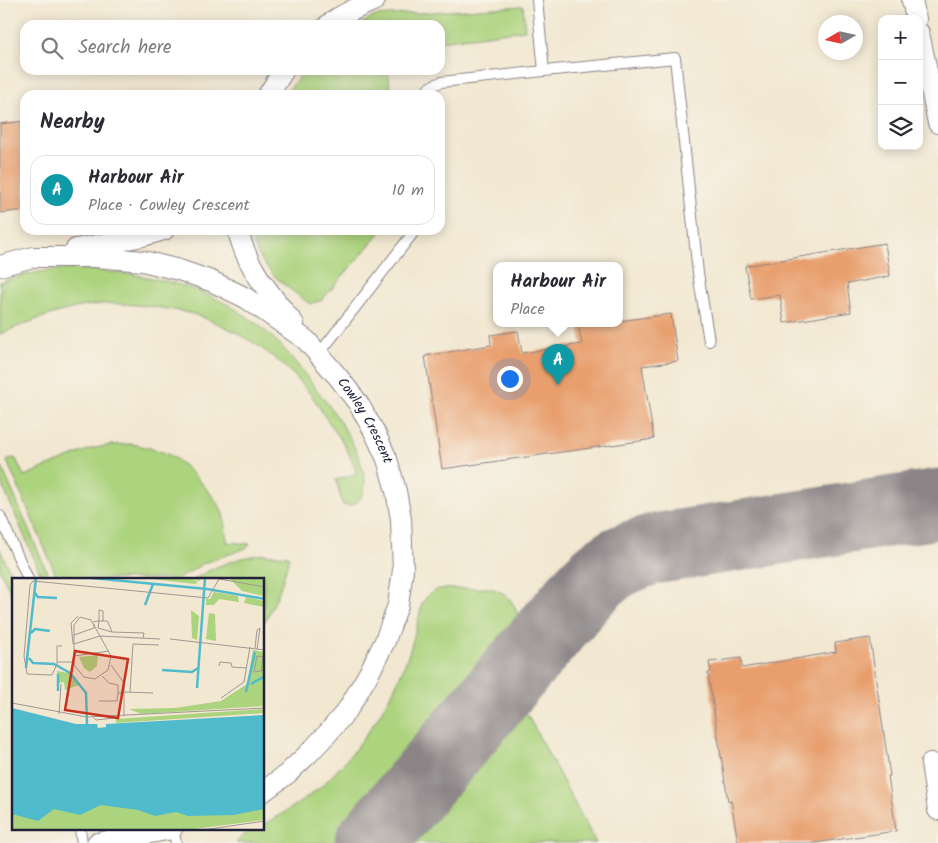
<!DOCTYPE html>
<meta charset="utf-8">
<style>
:root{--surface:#fff;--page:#f2f2f3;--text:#2b2b33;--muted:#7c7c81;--line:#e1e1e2;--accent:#c8321e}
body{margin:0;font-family:Kalam,sans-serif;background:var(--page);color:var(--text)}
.controls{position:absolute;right:15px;top:15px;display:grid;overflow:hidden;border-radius:10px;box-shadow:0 2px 12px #0003}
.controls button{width:45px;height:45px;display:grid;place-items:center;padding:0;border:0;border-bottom:1px solid var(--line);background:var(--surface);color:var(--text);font:25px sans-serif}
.compass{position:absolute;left:818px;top:15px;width:45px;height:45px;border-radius:50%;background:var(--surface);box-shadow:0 2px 12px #0003;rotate:261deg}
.you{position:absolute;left:509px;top:378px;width:18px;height:18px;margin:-12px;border:4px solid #fff;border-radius:50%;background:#1a73e8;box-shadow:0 0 0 8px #1a73e833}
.badge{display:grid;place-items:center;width:32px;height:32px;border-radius:50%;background:var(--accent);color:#fff;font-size:16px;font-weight:700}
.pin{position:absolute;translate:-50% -41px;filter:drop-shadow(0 1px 2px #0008)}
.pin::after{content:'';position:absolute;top:26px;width:18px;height:15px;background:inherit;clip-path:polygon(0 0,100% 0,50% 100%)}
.popup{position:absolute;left:493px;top:262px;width:130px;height:65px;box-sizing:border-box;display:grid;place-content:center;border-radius:10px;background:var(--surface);filter:drop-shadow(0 1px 4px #0005);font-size:16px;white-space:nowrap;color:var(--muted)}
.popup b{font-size:19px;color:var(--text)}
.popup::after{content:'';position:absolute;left:50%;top:100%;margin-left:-10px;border:10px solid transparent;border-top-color:var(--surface)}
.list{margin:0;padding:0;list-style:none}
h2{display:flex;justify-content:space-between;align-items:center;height:65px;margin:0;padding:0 20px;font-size:21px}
h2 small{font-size:16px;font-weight:400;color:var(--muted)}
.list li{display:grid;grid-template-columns:32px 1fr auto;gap:15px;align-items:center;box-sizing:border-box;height:70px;margin:0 10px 10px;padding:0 10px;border:1px solid var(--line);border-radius:15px}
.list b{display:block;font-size:19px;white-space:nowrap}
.list p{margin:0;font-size:16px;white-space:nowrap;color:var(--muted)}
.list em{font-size:16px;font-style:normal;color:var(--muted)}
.icon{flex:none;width:28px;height:28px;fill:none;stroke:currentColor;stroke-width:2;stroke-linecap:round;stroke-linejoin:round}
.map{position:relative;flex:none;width:938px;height:843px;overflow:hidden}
.search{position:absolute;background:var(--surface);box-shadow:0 2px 12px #0003;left:20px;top:20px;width:425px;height:55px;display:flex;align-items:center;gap:12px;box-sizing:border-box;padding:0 18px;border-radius:15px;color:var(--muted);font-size:19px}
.panel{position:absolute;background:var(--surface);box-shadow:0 2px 12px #0003;left:20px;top:90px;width:425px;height:145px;border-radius:15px}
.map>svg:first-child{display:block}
.green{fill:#acd37d;stroke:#677a5c}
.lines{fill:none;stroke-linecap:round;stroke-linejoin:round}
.taxiway{stroke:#8a8486;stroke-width:71}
.building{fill:#e89f6d}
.lane-casing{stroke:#8a8486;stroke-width:12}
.street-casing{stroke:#8a8486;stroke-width:22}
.lane{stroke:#fff;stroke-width:10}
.street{stroke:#fff;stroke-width:20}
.labels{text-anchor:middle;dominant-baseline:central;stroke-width:4;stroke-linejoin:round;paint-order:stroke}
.street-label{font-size:14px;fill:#22223b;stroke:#f7f3e8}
.inset-river{fill:none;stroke:#51bbce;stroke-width:2.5}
.inset-road{fill:none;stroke:#9f9894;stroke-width:1}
.view{fill:#c8321e;fill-opacity:0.15;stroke:#c8321e;stroke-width:2.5}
.inset-edge{fill:none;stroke:#22223b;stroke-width:2.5}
</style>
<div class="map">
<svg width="938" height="843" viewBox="0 0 938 843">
<rect width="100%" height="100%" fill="#f7f3e8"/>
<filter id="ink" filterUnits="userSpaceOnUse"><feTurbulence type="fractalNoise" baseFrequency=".02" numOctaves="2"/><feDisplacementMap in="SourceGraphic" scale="10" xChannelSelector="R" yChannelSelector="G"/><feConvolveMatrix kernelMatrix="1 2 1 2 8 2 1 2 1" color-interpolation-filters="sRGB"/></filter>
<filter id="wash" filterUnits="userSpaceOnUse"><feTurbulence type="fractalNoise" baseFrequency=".0096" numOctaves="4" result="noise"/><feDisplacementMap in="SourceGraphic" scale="20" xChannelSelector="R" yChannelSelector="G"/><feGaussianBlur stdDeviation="1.12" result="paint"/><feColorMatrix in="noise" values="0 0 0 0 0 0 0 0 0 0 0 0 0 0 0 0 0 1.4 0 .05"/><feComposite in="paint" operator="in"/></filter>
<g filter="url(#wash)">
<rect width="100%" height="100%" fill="#f2e7d0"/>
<path class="green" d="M523,6l2,24 -85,11v-16h-81l16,-9z
M305,70h83l3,25h-104l2,-5z
M249,230h133l-2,3 -58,67 -12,4c-32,-24 -49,-33 -61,-74z
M62,269c75,2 152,13 209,67 16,14 29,32 42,49 21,26 43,56 51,89 4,12 -3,36 -21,31l-1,-2 -6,-23 21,-7c-3,-7 -6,-14 -9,-21 -5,-11 -14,-22 -21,-32 -5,-8 -10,-17 -16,-25 -30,-39 -73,-66 -118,-81 -12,-3 -25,-5 -38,-7 -17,-2 -35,-4 -53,-3 -36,3 -69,16 -102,30v-52c21,-7 41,-11 62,-13z
M132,444c14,3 29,6 41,13 14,9 42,39 49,54 3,10 4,20 5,31l23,2 -4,4 -44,16 -24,15h-120l-51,-118 5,-3 4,1 8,17 66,-27 21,-4z
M1,465l49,114h-7l-43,-99z
M0,549l14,31v20l-14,-30z
M264,554l25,2c-5,24 -13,46 -25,67v-44h-70c21,-13 45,-22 70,-25z
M489,588c3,1 9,2 12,4 11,5 19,22 18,35 -1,5 -4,10 -6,15l-168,201h-109c9,-10 14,-14 28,-14v-5c23,-13 47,-27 66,-46 33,-34 62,-77 78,-122 6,-17 10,-35 14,-52 4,-8 9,-12 17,-15z
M519,699l77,144h-210z"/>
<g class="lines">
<path class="taxiway" d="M370,843l213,-251c25,-27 37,-33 71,-43l284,-45"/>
</g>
<g id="blocks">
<path class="building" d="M25,121v89l-25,3v-89z
M885,243l5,33 -43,8 4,28 -67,11 -4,-28 -29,4 -6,-33z
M671,314l7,47 -36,5 12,73 -212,30 -17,-113 66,-11 -1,-10 28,-4 4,22 60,-9 -4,-20h41v-3z
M870,638l20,138h-2l8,55 -82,12h-76l-7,-43 -3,1 -20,-128 3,-1 -2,-10 32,-4 1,10 94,-16 -1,-9z"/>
</g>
</g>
<g filter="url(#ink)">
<use href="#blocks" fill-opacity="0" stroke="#8a8486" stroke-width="1"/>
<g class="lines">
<defs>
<path id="lane" d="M544,71l131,-13 23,215 11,68
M425,95c3,-8 8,-10 16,-13l103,-11 -7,-71
M319,354l94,-121v-3
M0,516l28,63
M80,829l2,14
M173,829l3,14"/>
<g id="street">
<path d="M912,0l4,19"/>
<path d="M328,25c14,-11 31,-18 47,-25"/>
<path d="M919,33l19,90"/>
<path d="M268,95l16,-25"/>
<path d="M238,230c8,37 33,65 56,94"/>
<path d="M76,249l67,-13 21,-6"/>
<path id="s1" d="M0,266l33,-9h63l47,4 36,9 32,11 35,17 60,42 33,38 19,25 16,28 13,28 9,32 5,28 2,51 -5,35 -13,36 -16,32 -21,36 -20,24 -20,21 -21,20 -23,17"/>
<path d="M931,763l7,47"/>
<path d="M97,843l75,-14"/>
</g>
</defs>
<use href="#lane" class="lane-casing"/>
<use href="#street" class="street-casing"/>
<use href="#lane" class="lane"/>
<use href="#street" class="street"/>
</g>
</g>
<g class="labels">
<g class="street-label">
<text stroke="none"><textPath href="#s1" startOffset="428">Cowley Crescent</textPath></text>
</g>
</g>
<g transform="translate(12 578)">
<rect width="252" height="252" fill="#f2e7d0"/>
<path d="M132,0h58l-3,3 -7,-2 6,3 -3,2zM217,0h35v18l-22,-5zM202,14l24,4 1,6 -20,-3 -5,6h-8v-6h4zM234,19l18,4v6l-20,-4zM179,32l8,6 -2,24 -5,-2zM197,35l6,1 1,27 -10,-2zM241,72l11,2v54l-123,8 -12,-5 46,-1 46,-7 26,-17zM86,77l-1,11 -7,6 -6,-4 -5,-11zM45,93l12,2 10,12 -14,5 -1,-8 -7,1zM252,131v4l-148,10v-4zM0,212l252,15v15l-77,10h-175z" fill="#acd37d"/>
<path d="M0,130l64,16h21l1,4 8,-1v-3l158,-9v94l-30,6 -46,1 -12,-4 -21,4 -17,-6 -37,-5 -21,10 -26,-6 -16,12 -26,-7z" fill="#51bbce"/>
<path class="inset-river" d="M80,0l115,11 58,10M23,15l3,4 19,1M133,27l8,-21M19,55l4,-4 15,2M17,80l4,5 21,1 16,9 16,20 1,31M14,90l10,-90M150,92l30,2 6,-4M239,106l14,-8M185,110l8,-110M46,113v-17M234,114l9,-40"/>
<path class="inset-road" d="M68,39l11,3 20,36 -3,14 -13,9 -11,-2 -10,-12v-40zM81,44l4,-1h10l1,1 4,10 -14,-4 1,-7v-11h1l3,1v10M100,54l32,1 -1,5M62,57l20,-7v-4M158,61l95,11M61,66l-2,-21 7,-7M62,66l26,-8 60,3M50,68h-5v18l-5,11 -25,-1 -3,-18 6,-71 3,-4 175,17 11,-19 46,8M243,70l2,-18 3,-2 -3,21M62,78l35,-5M253,79l-8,-1 -3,16 11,-2M45,84h17M99,87l13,18v33M207,88l1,-4 11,1 1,4 14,1M249,93l3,-21M90,98l7,7 9,2v8h6M112,114l29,1M118,114l3,-48 26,1M209,120l23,-16 6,-35M87,123h18l1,-8M0,125l75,14 178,-9M47,136l2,-30M81,139l3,3 18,-2M39,252h40M190,252l63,-9"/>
<path class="view" d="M63,73l53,8 -10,59 -53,-8z"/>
<rect width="252" height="252" class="inset-edge"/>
</g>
</svg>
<div class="controls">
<button>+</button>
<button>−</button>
<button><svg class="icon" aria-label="layers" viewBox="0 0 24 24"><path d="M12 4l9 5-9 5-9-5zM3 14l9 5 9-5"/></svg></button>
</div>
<svg class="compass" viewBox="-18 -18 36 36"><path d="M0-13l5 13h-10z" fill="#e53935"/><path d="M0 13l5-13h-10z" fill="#7c7c81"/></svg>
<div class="you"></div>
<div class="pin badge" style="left:558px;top:385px;background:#0f9aa8">A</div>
<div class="popup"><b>Harbour Air</b>Place</div>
<div class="search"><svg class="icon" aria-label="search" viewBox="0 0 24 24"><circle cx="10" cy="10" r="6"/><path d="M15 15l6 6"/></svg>Search here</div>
<section class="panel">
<h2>Nearby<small></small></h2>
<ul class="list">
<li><span class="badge" style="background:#0f9aa8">A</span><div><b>Harbour Air</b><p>Place · Cowley Crescent</p></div><em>10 m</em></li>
</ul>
</section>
</div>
